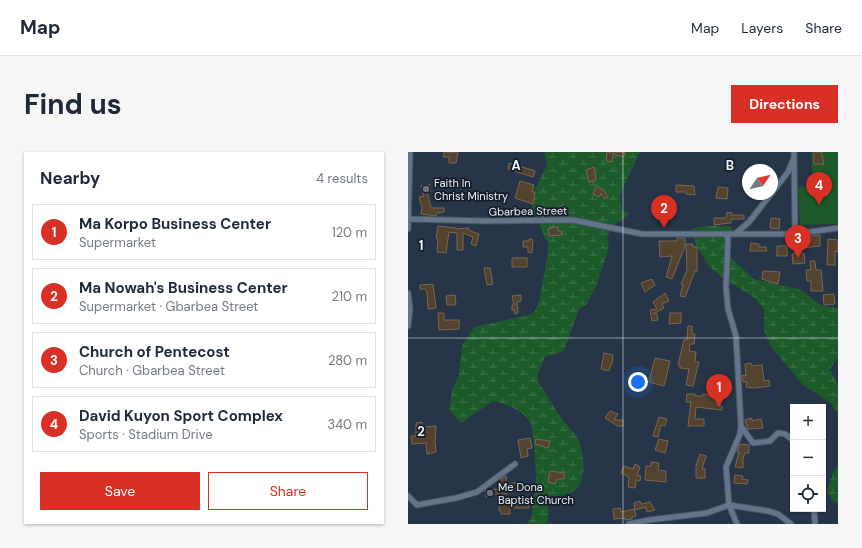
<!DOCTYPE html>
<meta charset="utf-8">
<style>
:root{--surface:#fff;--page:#f6f6f7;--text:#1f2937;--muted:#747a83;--line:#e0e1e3;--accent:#d93025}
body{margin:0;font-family:"DM Sans",sans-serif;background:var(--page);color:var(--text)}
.controls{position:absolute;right:12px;bottom:12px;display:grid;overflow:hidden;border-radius:0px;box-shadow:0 1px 3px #0004}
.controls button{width:36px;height:36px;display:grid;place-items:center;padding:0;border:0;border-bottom:1px solid var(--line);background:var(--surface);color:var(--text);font:20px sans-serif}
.compass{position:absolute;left:334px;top:12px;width:36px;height:36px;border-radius:50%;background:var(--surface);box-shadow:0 1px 3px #0004;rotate:56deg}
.you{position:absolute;left:230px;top:230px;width:14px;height:14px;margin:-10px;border:3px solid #fff;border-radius:50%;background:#1a73e8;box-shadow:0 0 0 6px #1a73e833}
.badge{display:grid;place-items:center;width:26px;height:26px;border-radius:50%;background:var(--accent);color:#fff;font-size:13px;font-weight:700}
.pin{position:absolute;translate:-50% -33px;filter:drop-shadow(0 1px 2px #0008)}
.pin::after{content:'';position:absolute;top:21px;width:14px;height:12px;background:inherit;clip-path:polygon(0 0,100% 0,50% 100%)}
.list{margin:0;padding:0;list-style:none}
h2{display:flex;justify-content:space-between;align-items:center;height:52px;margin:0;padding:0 16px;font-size:17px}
h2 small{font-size:13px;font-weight:400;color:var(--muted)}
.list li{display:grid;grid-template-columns:26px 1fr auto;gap:12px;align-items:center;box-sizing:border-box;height:56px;margin:0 8px 8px;padding:0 8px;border:1px solid var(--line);border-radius:0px}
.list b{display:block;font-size:15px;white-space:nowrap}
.list p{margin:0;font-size:13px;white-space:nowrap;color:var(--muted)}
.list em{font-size:13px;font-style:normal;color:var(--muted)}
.actions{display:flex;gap:8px;padding:12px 16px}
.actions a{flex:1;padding:9px 0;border:1px solid var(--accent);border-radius:0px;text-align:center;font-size:14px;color:var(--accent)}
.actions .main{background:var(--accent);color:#fff}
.icon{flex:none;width:22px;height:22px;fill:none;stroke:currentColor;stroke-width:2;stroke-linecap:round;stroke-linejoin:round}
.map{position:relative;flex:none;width:430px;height:372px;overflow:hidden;border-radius:0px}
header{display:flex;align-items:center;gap:24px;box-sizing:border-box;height:56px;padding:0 20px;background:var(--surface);border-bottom:1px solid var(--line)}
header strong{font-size:19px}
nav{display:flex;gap:22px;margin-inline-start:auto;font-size:14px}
.intro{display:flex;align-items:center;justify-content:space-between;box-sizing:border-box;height:96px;padding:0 24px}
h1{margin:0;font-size:28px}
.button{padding:10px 18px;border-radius:0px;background:var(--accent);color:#fff;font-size:14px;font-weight:700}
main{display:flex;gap:24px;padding:0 24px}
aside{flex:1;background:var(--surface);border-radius:0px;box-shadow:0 1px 3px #0004}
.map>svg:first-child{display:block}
.grass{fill:#1d5b2b}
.wetland{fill:url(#wetland-marsh)}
.building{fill:#53422d;stroke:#7a6851}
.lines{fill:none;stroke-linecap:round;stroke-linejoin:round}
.minor-casing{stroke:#485465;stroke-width:7}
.minor{stroke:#64748b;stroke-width:5}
.grid{fill:none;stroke:#e9f2ff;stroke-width:1;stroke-opacity:0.55}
.worship-dot{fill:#6b7280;stroke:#161c26;stroke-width:1.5}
.labels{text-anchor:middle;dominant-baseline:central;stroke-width:3.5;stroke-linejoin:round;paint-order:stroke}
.poi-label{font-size:11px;fill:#e9f2ff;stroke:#161c26;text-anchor:start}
.street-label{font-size:11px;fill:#e9f2ff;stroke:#161c26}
.grid-label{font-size:13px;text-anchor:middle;font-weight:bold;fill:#e9f2ff;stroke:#161c26;stroke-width:3.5;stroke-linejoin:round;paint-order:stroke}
</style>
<header>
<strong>Map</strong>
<nav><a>Map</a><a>Layers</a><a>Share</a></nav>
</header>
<div class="intro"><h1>Find us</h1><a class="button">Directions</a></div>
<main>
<aside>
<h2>Nearby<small>4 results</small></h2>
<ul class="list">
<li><span class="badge">1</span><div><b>Ma Korpo Business Center</b><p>Supermarket</p></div><em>120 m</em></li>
<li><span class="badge">2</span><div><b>Ma Nowah's Business Center</b><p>Supermarket · Gbarbea Street</p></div><em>210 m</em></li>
<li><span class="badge">3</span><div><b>Church of Pentecost</b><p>Church · Gbarbea Street</p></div><em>280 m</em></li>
<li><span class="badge">4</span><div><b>David Kuyon Sport Complex</b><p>Sports · Stadium Drive</p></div><em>340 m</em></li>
</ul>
<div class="actions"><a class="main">Save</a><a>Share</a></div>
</aside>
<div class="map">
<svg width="430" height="372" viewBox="0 0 430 372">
<defs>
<pattern id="wetland-marsh" width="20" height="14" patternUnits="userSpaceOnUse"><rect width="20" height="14" fill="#1d5b2b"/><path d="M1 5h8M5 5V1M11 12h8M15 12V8" fill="none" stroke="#3e734b"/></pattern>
</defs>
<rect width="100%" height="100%" fill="#273549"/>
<path class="grass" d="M403,0h27v72l-38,1 -2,-38 15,-1z"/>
<path class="wetland" d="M136,0h96l-20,42 1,15 9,5 -18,12 -5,12 2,10 -13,38 -10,19 -7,4 -15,42 -19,6 -8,19 1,5c9,14 17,29 27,42 4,5 9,9 12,14 7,12 11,44 -2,53 -8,6 -20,5 -29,11l3,11 -2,12h-21c8,-7 7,-14 5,-24 1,-3 5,-7 5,-11 1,-10 -2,-55 -5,-64 -4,-13 -26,-22 -38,-24l-32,22 -12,-13 3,-20 7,-15 3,-29 12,-19 59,-13 6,-12 8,-44 1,-14 -16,-36 3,-18 12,-26z
M296,74h24l4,2 -5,18 5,13 22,20 45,10 23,17 16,2v49l-8,12 8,16v30l-6,-11 -29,-19 -31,-37 -8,-17v-22l-9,-11 -32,-20 -13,-11 -14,-21 -4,-17z
M430,313v38l-5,-2 -6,-10 7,-21z"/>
<path class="building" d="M36,0h14l-2,11h-7v-6h-6z
M199,0l4,1 14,-1 -1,5 -11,-3 -1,8 -6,-1z
M406,0h7l3,12h-10z
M101,11l26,8 -2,6 -25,-8z
M186,15l2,13 -7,2 -3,-12z
M112,29l14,4 -2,7h3l-2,12 -18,-6z
M21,32l2,7 -4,1 4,16h13v4l-7,1 -1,3 -15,-2 1,-7 -3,-10 5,-1 -3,-10z
M268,33l18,1 1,9 -9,-1v-2h-10z
M189,34l7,5 4,6 -3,2 -4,-6 -2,4 -6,-3z
M310,35l10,1 -1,11 -11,-1z
M319,60l5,1 -1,2h13v4h-13v4l-17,2v-7h12z
M363,66l9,1 -1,10 -9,-1z
M30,74l18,2v1l13,-1 -1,2 11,4 -3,12 -5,-2 2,-7 -10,-4v17h-6v-17l-8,-1 -3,21 -9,-1 1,-13 -2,-1z
M146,75h4v4h3l1,4 -13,1 -1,-7z
M412,83v11l-18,2 -1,-6 11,-2v-4z
M269,86h8v8l-13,33 -6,-2 6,-21 -12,1 -1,-16h18z
M121,87h3l1,2 -1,12 -4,-1v-5h-5v-6h6z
M420,87l10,1v12l-3,-1v14h-8z
M343,91l8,1v3h7l1,4h-17z
M278,92h7v3h4v24h-2l-10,26 -5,-1 3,-11 -2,-1 6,-14z
M369,94h10v10h-10z
M396,101l1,10 -12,1 -1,-10z
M104,106h15v9h-15z
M402,109h5l1,9h5l2,21h-12v-10h-4l-1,-11h5z
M76,116h6l3,16 -6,1z
M355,119l17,1 -2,12 -16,-5z
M244,127l3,6 -10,7 -4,-9z
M25,132l3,24 -8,1 -1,-17 -2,-3h-5v-4z
M257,141l4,8 -7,3 2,4 -11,6h4l1,6 -6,1 -2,-11 7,-1 -4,-7z
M426,142l1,10 -11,1 -1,-10z
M47,143l1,10h-9l-1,-9z
M113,143v6l-4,1 1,11 -3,1 -1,-4h-2v-5h2l-2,-9z
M30,161h6v7h15v9l-20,1z
M262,161h11v10l-12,1z
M280,174h4v8h3l-1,10h-4l-1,7 7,1 -1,10h4l-6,24 -7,-1 3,-16 -9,-1v-3h-2l6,-25h3z
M196,201l9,2 -1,9h-1l-2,7 -8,-2z
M247,206l15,3 -6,25 -15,-4z
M343,211l1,3 10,-1 2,16 5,-1 1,6 -16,2 -8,-1 1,-5h-4l-1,-7 4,1 -1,-12z
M279,242h8v2h8v-2l13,2v9l6,1v4l-26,-3 -1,12h9v7h-16l3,-24h-5z
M202,259l8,3 -4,6h9v6h-5l-13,-8z
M251,265l8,2 -2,7 -4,-1 -3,12 -5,-1z
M344,266v3l9,-2 2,9 -15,1 -3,-9z
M14,270l1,5 13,-1 -1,15 1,11 -9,2 -1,-11 -14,1 -1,-8h5v-13z
M122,286l2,10 -5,1 1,7 -7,2 -3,-18z
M128,287l14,2 -2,7 -13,-4z
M251,287l9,2 -3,12 -10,-3z
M332,292l9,1v8h-4l-2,5v10l-8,-1 4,-15h-2z
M292,302l6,2 -4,13h3v9h-9v-12z
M243,310l8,1 -1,7 8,1v11l-21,-2 1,-14h5z
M227,312l5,3 -3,8 4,1 -1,5 -4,-1 -1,8 -7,-1 1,-10 -8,-4 3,-7 9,3z
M142,319l14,2v6h-7l-2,5 -7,-2z
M327,323l8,1 -1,3 6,1 -1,4 -13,-1z
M98,324l1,8 11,-2 1,6 -13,2 1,4h-15l-6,3 -1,-6 17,-3 -1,-9z
M108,348h13v8h-19v6h-9v-3h-2v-9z
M232,349l1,3 9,-2 5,8 -8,2 -1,-5 -11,3 -1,-7z
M212,356l1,4 13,-3 2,7 -4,1v2l-7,1v-2l-11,1 -1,-10z"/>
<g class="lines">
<defs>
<path id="minor" d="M386,0l1,82
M364,41l16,-21 6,-14
M0,67l79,2 86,-1 69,14h153l43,-6
M0,77l2,-77
M318,82l2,5 -2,48 2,22 8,27 5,90 -1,8 -14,33 3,38 8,19
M327,82l14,-12 22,-28
M0,141l2,16 -2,17
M333,274l12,17 17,-2 8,-8 7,1 8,6
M0,344l9,9 39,-7 21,-6 38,-28
M406,357l1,15
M221,372l20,-4 58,-7 22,-8 39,6 10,3 13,10"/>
</defs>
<use href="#minor" class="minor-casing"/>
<use href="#minor" class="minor"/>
</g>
<path class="grid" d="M215,0v372M0,186h430"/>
<g class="worship-dot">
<circle cx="18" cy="37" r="4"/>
<circle cx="82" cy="341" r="4"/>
</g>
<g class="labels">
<g class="poi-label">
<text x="26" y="31">Faith In<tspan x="26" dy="13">Christ Ministry</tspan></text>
<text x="90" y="335">Me Dona<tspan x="90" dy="13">Baptist Church</tspan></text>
</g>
<g class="street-label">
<text transform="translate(120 59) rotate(-1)">Gbarbea Street</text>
</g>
</g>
<g class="grid-label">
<text x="108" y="18">A</text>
<text x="322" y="18">B</text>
<text x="13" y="98">1</text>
<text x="13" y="284">2</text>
</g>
</svg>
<div class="controls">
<button>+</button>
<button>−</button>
<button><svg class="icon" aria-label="locate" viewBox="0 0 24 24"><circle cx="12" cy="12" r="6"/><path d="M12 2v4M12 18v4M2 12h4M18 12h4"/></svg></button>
</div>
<svg class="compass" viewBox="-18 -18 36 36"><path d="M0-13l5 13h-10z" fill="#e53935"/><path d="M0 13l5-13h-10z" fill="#747a83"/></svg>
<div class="you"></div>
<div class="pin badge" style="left:311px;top:255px">1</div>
<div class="pin badge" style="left:256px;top:76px">2</div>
<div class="pin badge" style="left:390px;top:106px">3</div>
<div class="pin badge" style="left:411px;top:53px">4</div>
</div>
</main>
